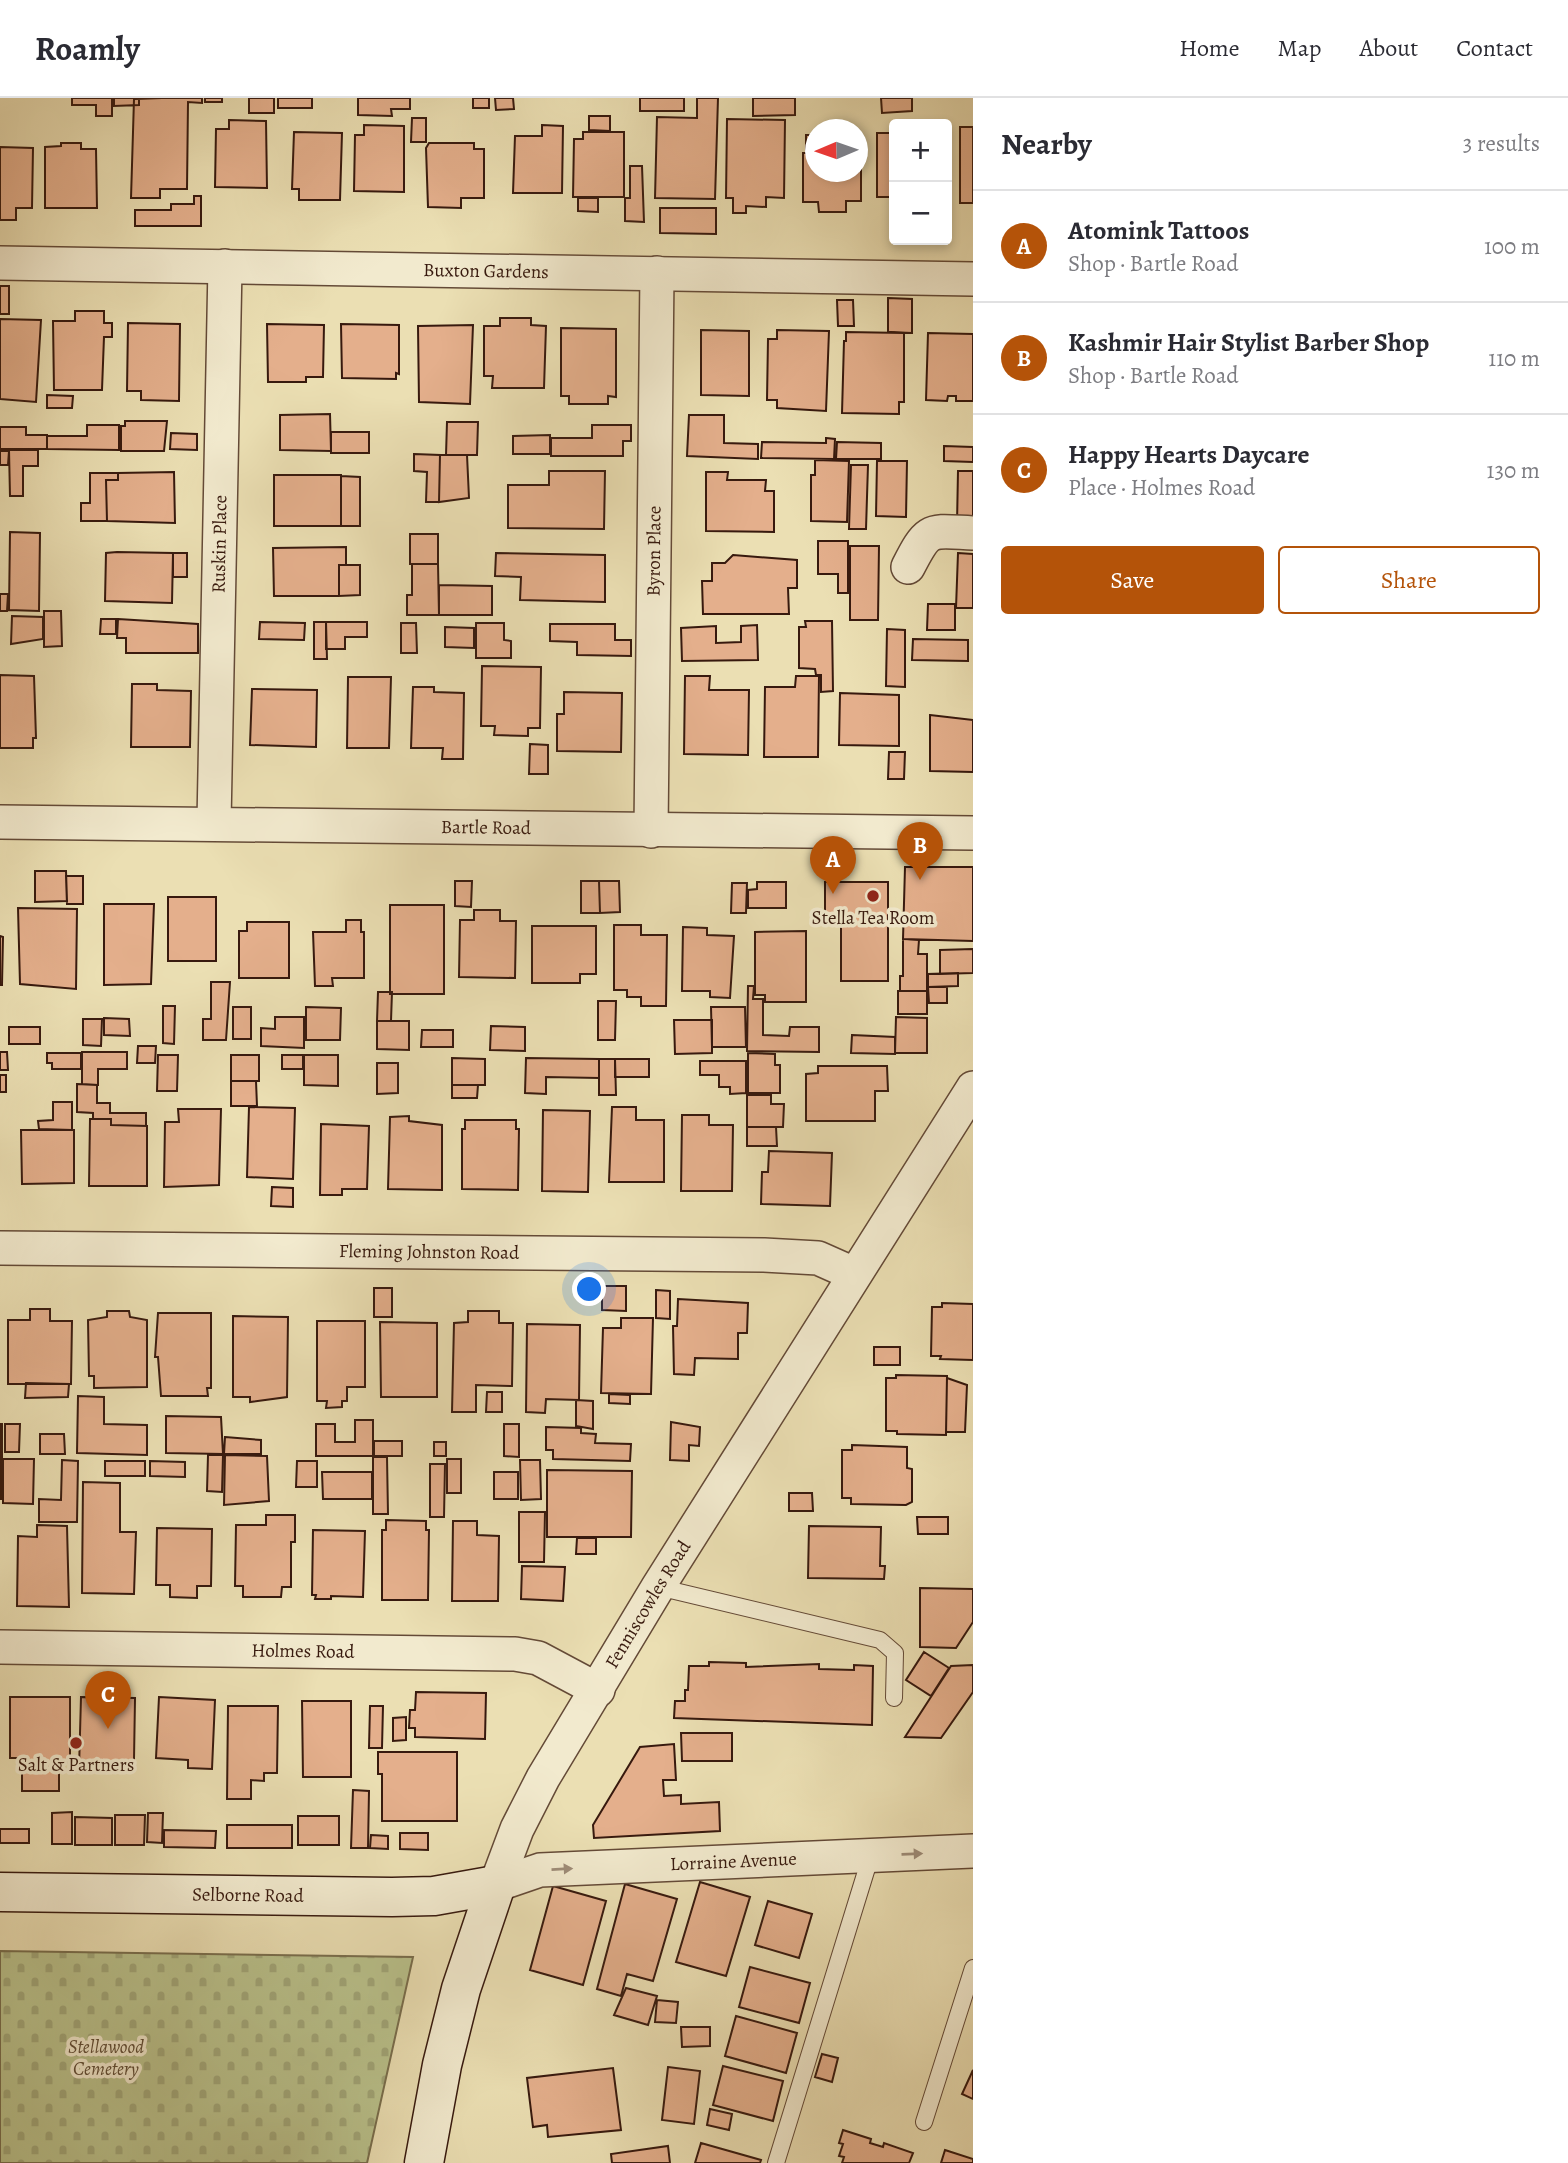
<!DOCTYPE html>
<meta charset="utf-8">
<style>
:root{--surface:#fff;--page:#f7f7f7;--text:#2b2b33;--muted:#7c7c81;--line:#e1e1e2;--accent:#b45309}
body{margin:0;font-family:Alegreya,serif;background:var(--page);color:var(--text)}
.controls{position:absolute;right:21px;top:21px;display:grid;overflow:hidden;border-radius:7px;box-shadow:0 4px 10px #0003}
.controls button{width:63px;height:63px;display:grid;place-items:center;padding:0;border:0;border-bottom:2px solid var(--line);background:var(--surface);color:var(--text);font:35px sans-serif}
.compass{position:absolute;left:805px;top:21px;width:63px;height:63px;border-radius:50%;background:var(--surface);box-shadow:0 4px 10px #0003;rotate:268deg}
.you{position:absolute;left:590px;top:1192px;width:24px;height:24px;margin:-18px;border:5px solid #fff;border-radius:50%;background:#1a73e8;box-shadow:0 0 0 10px #1a73e833}
.badge{display:grid;place-items:center;width:46px;height:46px;border-radius:50%;background:var(--accent);color:#fff;font-size:23px;font-weight:700}
.pin{position:absolute;translate:-50% -58px;filter:drop-shadow(0 2px 4px #0008)}
.pin::after{content:'';position:absolute;top:37px;width:24px;height:21px;background:inherit;clip-path:polygon(0 0,100% 0,50% 100%)}
.list{margin:0;padding:0;list-style:none}
h2{display:flex;justify-content:space-between;align-items:center;height:91px;margin:0;padding:0 28px;font-size:30px}
h2 small{font-size:23px;font-weight:400;color:var(--muted)}
.list li{display:grid;grid-template-columns:46px 1fr auto;gap:21px;align-items:center;box-sizing:border-box;height:112px;padding:0 28px;border-top:2px solid var(--line)}
.list b{display:block;font-size:26px;white-space:nowrap}
.list p{margin:0;font-size:23px;white-space:nowrap;color:var(--muted)}
.list em{font-size:23px;font-style:normal;color:var(--muted)}
.actions{display:flex;gap:14px;padding:21px 28px}
.actions a{flex:1;padding:16px 0;border:2px solid var(--accent);border-radius:7px;text-align:center;font-size:24px;color:var(--accent)}
.actions .main{background:var(--accent);color:#fff}
.map{position:relative;flex:none;width:973px;height:2065px;overflow:hidden}
header{display:flex;align-items:center;gap:42px;box-sizing:border-box;height:98px;padding:0 35px;background:var(--surface);border-bottom:2px solid var(--line)}
header strong{font-size:33px}
nav{display:flex;gap:38px;margin-inline-start:auto;font-size:24px}
main{display:flex}
aside{flex:1;background:var(--surface)}
.map>svg:first-child{display:block}
.cemetery{fill:url(#cemetery-stones);stroke:#786d4c;stroke-width:2}
.building{fill:#e4af8c;stroke:#37190e;stroke-width:2}
.lines{fill:none;stroke-linecap:round;stroke-linejoin:round}
.lane-casing{stroke:#644a37;stroke-width:18}
.street-casing{stroke:#644a37;stroke-width:36}
.secondary-casing{stroke:#37190e;stroke-width:41}
.lane{stroke:#f2eace;stroke-width:16}
.street{stroke:#f2eace;stroke-width:33}
.secondary{stroke:#f2eace;stroke-width:38}
.oneway{fill:#9e8c78}
.poi-dot{fill:#8f2418;stroke:#f2eace;stroke-width:2.5}
.labels{text-anchor:middle;dominant-baseline:central;stroke-width:7;stroke-linejoin:round;paint-order:stroke}
.street-label{font-size:19px;fill:#37190e;stroke:#f2eace}
.poi-label{font-size:19px;fill:#37190e;stroke:#f2eace}
.park-label{font-size:19px;font-style:italic;fill:#5e4b34;stroke:#f2eace}
</style>
<header>
<strong>Roamly</strong>
<nav><a>Home</a><a>Map</a><a>About</a><a>Contact</a></nav>
</header>
<main>
<div class="map">
<svg width="973" height="2065" viewBox="0 0 973 2065">
<defs>
<pattern id="cemetery-stones" width="16" height="16" patternUnits="userSpaceOnUse" patternTransform="scale(1.75)"><rect width="16" height="16" fill="#b9c18b"/><path d="M2 7V4a2 2 0 0 1 4 0v3zM10 15v-3a2 2 0 0 1 4 0v3z" fill="#a0a577"/></pattern>
</defs>
<rect width="100%" height="100%" fill="#ebdfb3"/>
<filter id="stains"><feTurbulence type="fractalNoise" baseFrequency=".00286" numOctaves="4"/><feColorMatrix values="0 0 0 0 .2 0 0 0 0 .09 0 0 0 0 .02 0 0 0 .5 -.17"/></filter>
<radialGradient id="worn" r=".72"><stop offset=".6" stop-color="#630" stop-opacity="0"/><stop offset="1" stop-color="#630" stop-opacity=".3"/></radialGradient>
<path class="cemetery" d="M0,1853l413,6 -46,206h-367z"/>
<path class="building" d="M72,0h40v18h-16v-11h-24z
M114,0h25v7l-25,1z
M162,0h40v5l-14,-1 -1,87h-27v9h-29l3,-99z
M205,0h17v4h-17z
M274,0v15h-25v-15z
M278,0h34v10h-34z
M358,0h52v11h-19l1,7 -34,-1z
M473,0h16v10h-16z
M495,0h18l1,11 -18,1z
M640,0h44v13h-44z
M697,0h21l-3,101 -60,-1 2,-81 40,1z
M753,0h42v17l-42,1z
M881,0h31v13l-30,2z
M589,18h21v15l-21,-1z
M412,20h14v24h-15z
M727,21l58,1 -1,78 -18,-1v10l-20,-1v7h-13v-15h-7z
M229,22l37,1 1,67 -52,-1 1,-58h13z
M364,27l40,1v66l-50,-1 1,-56h9z
M542,27l21,1 -1,67h-49l2,-57h27z
M960,29h13v76h-13z
M294,34l48,1 -2,67h-41v-11h-7z
M583,34h41v65h-51l1,-58h9z
M877,35h17v64h-17z
M806,37h10v37h42v-18h3v47h-15v11h-27l-1,-10h-15v-49h3z
M61,45h20v6h15l1,59h-52v-61l16,-1z
M429,45h45v6h10v49h-23v10l-33,-1 -2,-59z
M0,49l33,1 -1,60h-16v12h-16z
M630,68h12l2,56 -19,-1v-23h5z
M194,98h7v30h-66v-16h36v-6h23z
M578,100h20v14l-20,-1z
M660,110h56v26l-56,-1z
M0,188h9v28h-9z
M888,200l24,1v34l-24,-1z
M837,202h16l1,26h-16z
M75,213h29v12h8v14h-8l-2,53h-48l-1,-69h22z
M500,220h31v7l15,1 -2,62h-52l1,-12h-9v-50h16z
M0,221l41,1 -5,82 -36,-3z
M128,225l52,1 -1,77 -38,-1v-9h-14z
M267,226l57,1 -1,52h-17v5h-38z
M341,226l58,1v49l-3,-1v6l-54,-1z
M473,227l-3,79 -51,-2 -1,-76z
M561,230l55,1v68l-8,-1v8h-39v-8h-8z
M701,232l48,1v65l-48,-1z
M777,232l52,1 -3,80 -49,-3v-8h-10l1,-61h9z
M846,234l58,1v69h-5v12l-57,-1 2,-72h2z
M928,235l45,1v67h-17v-5h-8l-1,5 -21,-1z
M47,297l26,1 -1,12h-25z
M330,316l1,37 -51,-1v-35z
M689,317h35v28l34,1v15l-71,-3z
M125,323h42l-3,30h-43v-25h4z
M447,324h31l-1,33h-31z
M87,327h32v25l-72,-1v-13h40z
M592,327h39v16h-8v15h-72v-18h41z
M0,329h26v8h21v14h-47z
M331,334h38v21h-38z
M171,335l26,1v16l-27,-1z
M550,337v19h-37v-18z
M826,340l9,1 -1,20 -73,-1 1,-16 64,1z
M837,344l44,1v16h-45z
M944,348l29,1v15l-29,-1z
M9,352h29v16h-15v30h-13z
M0,353h9l-1,14h-8z
M414,356l26,1 -1,47h-13l1,-30 -13,-1z
M440,357h27l2,43 -30,4z
M815,362l34,1 -2,61 -36,-1v-46h4z
M877,363h30l-1,56 -30,-1z
M851,367h17l-2,64h-17z
M549,373h56l-1,58 -96,-1v-43h41z
M958,373h15v54l-16,-1z
M174,374l1,51 -68,-2 -1,-41h12v-7z
M706,374h22l-1,8h39l-1,11h9v41l-68,-1z
M90,375h28v7h-12l1,41h-26v-18h9z
M274,377h67v51h-67z
M341,378l19,1v49h-19z
M10,434l30,1 -1,78 -30,-1z
M410,436h28v30h-28z
M818,443h30v52h-10v-19h-20z
M850,448h29l-1,74h-28z
M346,449v18h-7v31h-65l-1,-48z
M117,454l56,1 -1,50 -67,-2 1,-48z
M173,455h14v24h-14z
M496,455l109,2v47l-85,-2 1,-23 -26,-1z
M958,455l15,1v54h-17z
M733,457l64,5v28h-9l1,26h-86l-1,-33h10v-18h13z
M412,466h26l1,51h-32v-20h5z
M339,467h21v30l-21,1z
M439,487l53,1v29h-53z
M0,496h8l-1,17h-7z
M928,506h27v26h-28z
M44,513h17l1,35 -18,1z
M12,518l31,1v22l-32,5z
M101,521h15v15h-16z
M118,521l80,5v29h-72v-15h-9z
M805,523h27l1,70 -12,1v-17h-5l-1,-6 -16,-1v-41h7z
M260,524l45,1 -1,17 -45,-1z
M314,524h12l1,37h-13z
M326,524h41v15h-22v12h-19z
M401,525h15l1,30h-16z
M476,525h28v17l7,1v17h-35z
M550,526h65v16h16v16l-54,-1v-13l-27,-1z
M757,527l1,35 -76,1 -1,-33 35,-2v17l25,-1v-16z
M445,529l29,1v20l-29,-1z
M887,531l18,1v57l-19,-1z
M913,541l55,1v21l-56,-1z
M482,568l59,1 -1,61h-12v8l-34,-1 1,-9h-14z
M0,577l34,1 2,62h-3v10h-33z
M685,578h25l-1,14h40l-1,65 -64,-1z
M796,578h23l-1,81h-54l1,-70h30z
M348,579h43l-2,71h-42z
M132,586h25v6l34,1 -1,56h-59z
M413,589h21v5l30,1 -1,66h-21l1,-11h-32z
M252,591l65,1 -1,57 -66,-2z
M564,594l58,1 -1,59 -64,-1v-37h7z
M840,595l59,2v51l-60,-1z
M930,617l43,5v52l-43,-1z
M530,646l18,1v29h-19z
M889,654h16l-1,27h-16z
M905,769h68v74l-70,-2z
M35,773h31l1,30 -32,1z
M66,778h17v28h-16z
M455,783h17l-1,26 -16,-1z
M581,783h18l1,32h-19z
M599,783h20l1,31 -20,1z
M757,784h29v26h-38v-18l9,-1z
M825,784h63v99h-47v-59h-16z
M732,785h15l-1,30h-15z
M168,799h48v64h-48z
M104,806h50l-3,80 -47,1z
M390,807h54v89h-54z
M18,810l59,1 -1,80 -56,-5z
M474,812h26v11h16l-1,57 -56,-1 1,-57h14z
M346,822h15v12h3v46h-32l1,8h-18l-2,-54h33z
M247,824h42v56h-50v-47h8z
M614,827h27v10h26l-1,71h-25v-9h-14v-7h-13z
M532,828h64v48h-16v9h-48z
M683,829l24,1v7l27,1 -4,62 -20,-1v-6h-28z
M806,833v71h-41v-7h-10v-63z
M0,838l3,1 -1,48h-2z
M903,841l16,1 -1,14h9v37h-27v-15h3z
M973,851v24l-33,1v-24z
M958,875v13l-30,1v-13z
M211,884h19l-4,58h-23v-21h8z
M748,888h6l-1,13h10v36l26,1 1,-9h29v25l-72,-1z
M928,889h19v16h-18z
M898,893h29v23h-29z
M378,894h14l-1,29h-14z
M598,903h18l-1,39h-17z
M163,908h12l-1,38 -11,-1z
M233,909h18v32h-18z
M306,909l35,1 -1,32h-34z
M711,909h34l1,40h-34z
M275,919h29v31l-43,-2v-18l14,1z
M896,919l31,1v35h-32z
M104,920l25,1 1,17 -26,-1z
M83,921h19l-1,27 -18,-1z
M674,922h38v33l-37,1z
M377,923h32v29l-32,-1z
M491,928l34,1v24l-35,-1z
M9,929h31v17h-31z
M422,932h31v17h-32z
M852,937l43,2v17l-44,-1z
M138,948h18l-1,17h-18z
M0,954h7l1,18h-8z
M82,954h45v17h-29v16l-16,-1z
M47,955h34v16h-29v-6h-5z
M748,955l27,1v11h5v28h-32z
M158,957h20l-1,36h-20z
M231,957h28v26h-28z
M282,957h21v14h-21z
M304,957h34v31l-34,-1z
M452,960l33,1v26h-33z
M526,960l73,1v19l-53,-1v17l-21,-1z
M599,961h16l1,36h-17z
M615,961h34v18h-34z
M700,963h46v32l-16,1v-7h-11v-12h-19z
M377,965h21v30l-21,1z
M818,968h69l1,25h-13v30h-69v-47l12,-1z
M0,977h6v17h-6z
M231,983h25l1,25h-26z
M77,986l20,1v18h13v10h36v13l-35,-1v-6h-18v-6l-16,-1z
M452,987h26l-1,13h-25z
M747,997h24v9h13l-1,23h-36z
M53,1004h19v28l-33,-1 -1,-8 15,-1z
M249,1009l46,1 -2,71 -46,-2z
M612,1009h24v13h28v62h-55z
M178,1011h43l-2,76 -55,2 1,-65h14z
M543,1012l47,1 -2,81 -46,-1z
M682,1017h27v10h24l-1,66h-51z
M409,1018v5l33,4v65l-54,-1 2,-72z
M90,1021h21v6l36,1v60h-58z
M465,1022h51v9h3l-1,61 -56,-1v-60h3z
M321,1026l48,2 -2,63h-25v6h-22z
M747,1029h29l1,19h-30z
M21,1032h53v53l-52,1z
M769,1053l63,2 -2,53 -69,-2 1,-32h6z
M272,1089l21,1v19l-22,-1z
M602,1188h24v25l-24,-1z
M374,1190h18v29h-18z
M656,1192l14,1v28l-14,-1z
M678,1201l70,4 -1,30h-9v26l-43,-1 -1,17 -20,-1 -1,-48h4z
M942,1205l31,1v56l-33,-1 1,-3h-10l1,-49h10z
M30,1211h20v12h22l-1,63h-63v-64h22z
M107,1213h22l1,6 17,3v67l-53,1v-12h-5l-1,-56 19,-3z
M468,1213h31v12h14l-1,63 -36,-1v27h-24l2,-89 14,-1z
M158,1215h53v75h-4l1,8h-47l-3,-39h-3z
M233,1218l55,1 -1,80 -37,5v-5h-17z
M621,1220h32l-2,76 -50,-1 2,-65h18z
M317,1223h48v66h-18v14h-5v6l-16,1 1,-7h-10z
M380,1224l57,1v74h-56z
M527,1226l53,1 -1,75 -33,-1 -1,14 -19,-1z
M874,1249h26v18h-26z
M896,1277l51,1 -1,59 -49,-1v-3h-11v-53h10z
M947,1280l20,7 -2,47h-19z
M26,1285l43,1 -1,13 -43,1z
M487,1294h15v20h-16z
M609,1296l21,1v9l-21,-1z
M78,1298l26,1v27l43,1v30l-70,-2z
M576,1302l17,1v28l-17,-3z
M166,1318l55,1 2,37 -57,-1z
M355,1322h18v36h-57v-32h19v18h20z
M671,1324l29,5 -1,19 -10,-1v16l-19,-1z
M0,1326h2v29h-2z
M5,1326h15l-1,28h-14z
M504,1326h15v33l-15,-1z
M546,1329l35,1v5l15,1 -1,9 36,1 -1,17 -77,-2v-9h-7z
M40,1336h24l1,20h-25z
M225,1339l36,3v14h-37z
M374,1343h28v15h-28z
M434,1344h12v14h-12z
M852,1347l55,2v21l5,1v33l-6,3 -55,-1v-6h-9v-48h10z
M0,1355h2v46h-2z
M208,1357h15l-1,37 -15,-1z
M225,1357l42,1 2,45 -45,4z
M373,1359h14l1,57h-15z
M3,1361h31l-1,45 -30,-1z
M447,1361h14v34h-14z
M62,1362l16,1 -1,61h-38v-23l22,1z
M520,1362h20l1,39 -20,1z
M105,1363h40v15h-40z
M150,1363l35,1v15l-35,-1z
M297,1363h20v26h-21z
M430,1366h15l-1,53h-14z
M547,1372l85,1 -1,66h-84z
M322,1374h50v27h-49z
M494,1374h24v27h-24z
M83,1384l37,1v49h16l-2,62 -52,-1z
M789,1395h23l1,18h-24z
M519,1414h26l-1,50h-25z
M266,1417h29v27h-4v45h-9l-1,10h-38v-11h-8l1,-61h30z
M917,1419h31v17h-30z
M386,1422l40,1v9h3l-1,70h-46v-70h4z
M453,1423h24v14l22,1 -1,65h-46z
M37,1427l30,1 2,81 -52,-1 1,-70 19,1z
M809,1428l72,1 -1,39h5l-1,13 -76,-1z
M157,1430l55,1 -1,57h-14v12l-27,-1v-12h-14z
M313,1432l52,1 -2,66 -32,-1v3h-16l1,-4h-4z
M577,1440h19v16h-20z
M522,1468l43,1 -2,34 -42,-2z
M920,1490l53,1v33l-17,26 -36,-1z
M924,1554l25,16 -18,28 -25,-16z
M709,1564l37,1v4l73,-3v5l35,1v-5l19,1 -1,59 -198,-7 1,-17h10v-11h3l1,-24h20z
M973,1567v27l-32,46 -36,-1 46,-71z
M416,1594l70,1 -1,46 -70,-2v-9h-6l1,-18h5z
M10,1599h60v65l-11,1v28h-37v-33h-12z
M81,1599l54,1 -1,62h-20v11l-35,-2z
M159,1599l56,3 -3,69 -24,-1v-8l-32,-2z
M302,1603h49v76h-48z
M228,1608h50l-1,67h-13v8l-13,-1v19h-24z
M370,1608h13l-1,42h-13z
M406,1619v23l-13,1v-23z
M681,1635h51v28h-50z
M674,1646l2,36h-13l1,16 17,-1v9l38,-2 1,29 -126,7 -1,-13 47,-78z
M378,1654h79v69h-75v-47h-4z
M353,1692l16,1 -1,57h-17z
M72,1714v32h-20v-31z
M148,1715h15l-1,30 -15,-1z
M115,1717h30l-1,30h-29z
M298,1718h41v29h-41z
M75,1719l37,1v27h-37z
M227,1727h65v23h-65z
M0,1731h29v14h-29z
M164,1732l52,1 -1,17 -51,-1z
M400,1735h28v17l-28,-1z
M371,1737l17,1v13l-18,-1z
M700,1784l50,15 -24,79 -50,-14z
M625,1786l52,15 -24,82 -26,-7 -6,22 -24,-7z
M553,1788l53,15 -23,84 -53,-15z
M768,1803l44,13 -13,44 -44,-13z
M750,1869l60,16 -11,40 -60,-16z
M626,1890l31,8 -9,29 -34,-10z
M657,1902l21,2 -2,21 -21,-1z
M736,1918l61,17 -11,40 -61,-17z
M681,1929h29v19l-28,1z
M822,1956l16,4 -6,24 -17,-5z
M723,1968l60,15 -10,40 -60,-16z
M668,1969l32,4 -6,53 -32,-4z
M613,1970l8,62 -73,7 -1,-12 -14,2 -6,-49z
M973,1972v29l-11,-5z
M710,2011l22,5 -3,16 -22,-5z
M843,2032l28,9 -1,4 13,4 1,-4 29,10 -4,10h-67l2,-6 -5,-1 4,-12 -4,-1z
M701,2045l60,17 -1,3h-65z
M668,2048l2,17h-58l-1,-9z
M945,2052l28,9v4h-32z"/>
<g class="lines">
<defs>
<path id="lane" d="M658,1489l222,53 15,13 -1,45
M924,2024l49,-154
M776,2065l95,-308"/>
<g id="street">
<path id="s1" d="M0,165l973,16"/>
<path d="M908,469c21,-41 21,-36 65,-34"/>
<path id="s2" d="M0,724l973,11"/>
<path id="s3" d="M214,724l11,-556"/>
<path id="s4" d="M651,733l6,-558"/>
<path id="s5" d="M0,1150l764,7 54,3 36,16"/>
<path id="s6" d="M0,1549l515,7 23,4 60,32"/>
<path id="s7" d="M496,1787l21,-56 26,-51 115,-191 315,-499"/>
<path id="s8" d="M496,1787l44,-15 433,-19"/>
</g>
<g id="secondary">
<path id="s9" d="M0,1794l392,5 42,-1 62,-11"/>
<path d="M424,2065l18,-98 19,-76 35,-104"/>
</g>
</defs>
<use href="#lane" class="lane-casing"/>
<use href="#street" class="street-casing"/>
<use href="#secondary" class="secondary-casing"/>
<use href="#lane" class="lane"/>
<use href="#street" class="street"/>
<use href="#secondary" class="secondary"/>
</g>
<defs><path id="oneway-solid" d="M-6-.8H1V-3.2L6.5 0L1 3.2V.8H-6Z" transform="scale(1.75)"/></defs>
<g class="oneway">
<use href="#oneway-solid" transform="translate(912 1756) rotate(-2)"/>
<use href="#oneway-solid" transform="translate(562 1771) rotate(-3)"/>
</g>
<g class="poi-dot">
<circle cx="873" cy="798" r="7"/>
<circle cx="76" cy="1645" r="7"/>
</g>
<g class="labels">
<g class="street-label">
<text stroke="none"><textPath href="#s1" startOffset="486">Buxton Gardens</textPath></text>
<text stroke="none"><textPath href="#s3" startOffset="278">Ruskin Place</textPath></text>
<text stroke="none"><textPath href="#s4" startOffset="280">Byron Place</textPath></text>
<text stroke="none"><textPath href="#s2" startOffset="486">Bartle Road</textPath></text>
<text stroke="none"><textPath href="#s5" startOffset="429">Fleming Johnston Road</textPath></text>
<text stroke="none"><textPath href="#s7" startOffset="320">Fenniscowles Road</textPath></text>
<text stroke="none"><textPath href="#s6" startOffset="303">Holmes Road</textPath></text>
<text stroke="none"><textPath href="#s8" startOffset="240">Lorraine Avenue</textPath></text>
<text stroke="none"><textPath href="#s9" startOffset="248">Selborne Road</textPath></text>
</g>
<g class="poi-label">
<text x="873" y="820">Stella Tea Room</text>
<text x="76" y="1667">Salt &amp; Partners</text>
</g>
<g class="park-label">
<text x="106" y="1949">Stellawood<tspan x="106" dy="22">Cemetery</tspan></text>
</g>
</g>
<rect width="100%" height="100%" filter="url(#stains)"/>
<rect width="100%" height="100%" fill="url(#worn)"/>
</svg>
<div class="controls">
<button>+</button>
<button>−</button>
</div>
<svg class="compass" viewBox="-18 -18 36 36"><path d="M0-13l5 13h-10z" fill="#e53935"/><path d="M0 13l5-13h-10z" fill="#7c7c81"/></svg>
<div class="you"></div>
<div class="pin badge" style="left:833px;top:796px">A</div>
<div class="pin badge" style="left:920px;top:782px">B</div>
<div class="pin badge" style="left:108px;top:1631px">C</div>
</div>
<aside>
<h2>Nearby<small>3 results</small></h2>
<ul class="list">
<li><span class="badge">A</span><div><b>Atomink Tattoos</b><p>Shop · Bartle Road</p></div><em>100 m</em></li>
<li><span class="badge">B</span><div><b>Kashmir Hair Stylist Barber Shop</b><p>Shop · Bartle Road</p></div><em>110 m</em></li>
<li><span class="badge">C</span><div><b>Happy Hearts Daycare</b><p>Place · Holmes Road</p></div><em>130 m</em></li>
</ul>
<div class="actions"><a class="main">Save</a><a>Share</a></div>
</aside>
</main>
